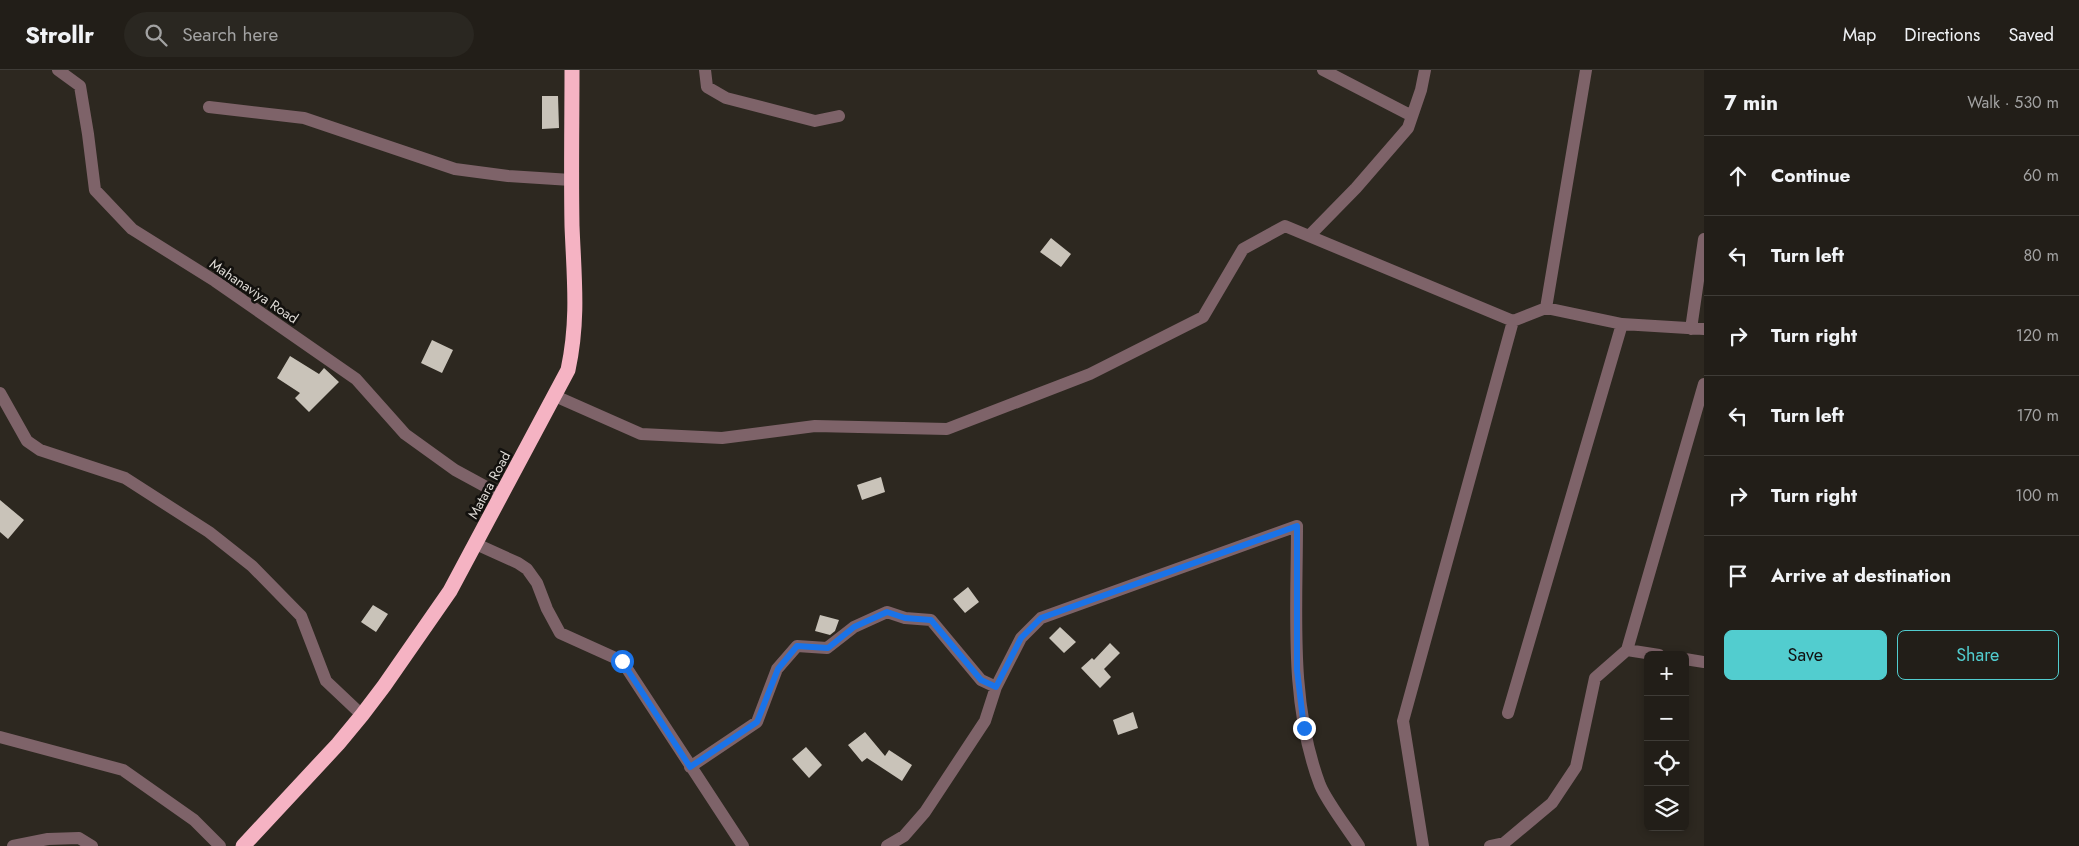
<!DOCTYPE html>
<meta charset="utf-8">
<style>
:root{--surface:#221e18;--page:#2a2721;--text:#f1f3f6;--muted:#a2a2a2;--line:#3f3c37;--accent:#52cdcf}
body{margin:0;font-family:Jost,sans-serif;background:var(--page);color:var(--text)}
.controls{position:absolute;right:15px;bottom:15px;display:grid;overflow:hidden;border-radius:8px;box-shadow:0 2px 8px #0003}
.controls button{width:45px;height:45px;display:grid;place-items:center;padding:0;border:0;border-bottom:1px solid var(--line);background:var(--surface);color:var(--text);font:25px sans-serif}
.stop{position:absolute;width:15px;height:15px;margin:-11px;border:4px solid #1a73e8;border-radius:50%;background:#fff}
.stop.end{background:#1a73e8;border-color:#fff;box-shadow:0 1px 5px #0008}
.list{margin:0;padding:0;list-style:none}
h2{display:flex;justify-content:space-between;align-items:center;height:65px;margin:0;padding:0 20px;font-size:21px}
h2 small{font-size:16px;font-weight:400;color:var(--muted)}
.list li{display:grid;grid-template-columns:32px 1fr auto;gap:15px;align-items:center;box-sizing:border-box;height:80px;padding:0 20px;border-top:1px solid var(--line)}
.list b{display:block;font-size:19px;white-space:nowrap}
.list em{font-size:16px;font-style:normal;color:var(--muted)}
.actions{display:flex;gap:10px;padding:15px 20px}
.actions a{flex:1;padding:11px 0;border:1px solid var(--accent);border-radius:8px;text-align:center;font-size:18px;color:var(--accent)}
.actions .main{background:var(--accent);color:#111}
.icon{flex:none;width:28px;height:28px;fill:none;stroke:currentColor;stroke-width:2;stroke-linecap:round;stroke-linejoin:round}
.map{position:relative;flex:none;width:1704px;height:776px;overflow:hidden}
header{display:flex;align-items:center;gap:30px;box-sizing:border-box;height:70px;padding:0 25px;background:var(--surface);border-bottom:1px solid var(--line)}
header strong{font-size:24px}
nav{display:flex;gap:28px;margin-inline-start:auto;font-size:18px}
.search{width:350px;height:45px;background:var(--page);display:flex;align-items:center;gap:12px;box-sizing:border-box;padding:0 18px;border-radius:28px;color:var(--muted);font-size:19px}
main{display:flex}
aside{flex:1;background:var(--surface)}
.map>svg:first-child{display:block}
.building{fill:#c9c3b9}
.lines{fill:none;stroke-linecap:round;stroke-linejoin:round}
.minor{stroke:#7e6369;stroke-width:12}
.highway{stroke:#f5b3c3;stroke-width:15}
.route{stroke:#1a73e8;stroke-width:6}
.labels{text-anchor:middle;dominant-baseline:central;stroke-width:5;stroke-linejoin:round;paint-order:stroke}
.street-label{font-size:14px;fill:#dedad5;stroke:#13110e}
</style>
<header>
<strong>Strollr</strong>
<div class="search"><svg class="icon" aria-label="search" viewBox="0 0 24 24"><circle cx="10" cy="10" r="6"/><path d="M15 15l6 6"/></svg>Search here</div>
<nav><a>Map</a><a>Directions</a><a>Saved</a></nav>
</header>
<main>
<div class="map">
<svg width="1704" height="776" viewBox="0 0 1704 776">
<rect width="100%" height="100%" fill="#2d2820"/>
<path class="building" d="M542,26h16l1,32 -17,1z
M1051,168l20,16 -10,13 -21,-15z
M432,270l21,10 -11,23 -21,-10z
M290,286l29,18 5,-6 15,14 -30,30 -14,-14 5,-5 -23,-15z
M881,407l4,15 -23,8 -5,-15z
M0,430l24,20 -16,19 -8,-7z
M968,517l11,15 -14,11 -12,-14z
M373,535l15,9 -12,18 -15,-10z
M820,545l19,5 -4,11 -5,4 -15,-4z
M1060,557l16,15 -12,11 -15,-15z
M1110,573l10,10 -16,16 7,8 -11,11 -19,-20 11,-10 2,2z
M1133,642l5,16 -20,7 -5,-15z
M865,662l20,24 4,-6 23,15 -10,16 -35,-23 -5,4 -14,-17z
M806,677l16,18 -13,13 -17,-19z"/>
<g class="lines">
<path class="minor" d="M58,0l22,16 8,48 7,56 37,39 83,52 141,98 49,55 50,36 46,25
M705,0l2,17 19,11 89,23 24,-5
M1323,0l89,46
M209,37l95,11 151,51 53,7 63,4
M1309,166l47,-48 52,-60 13,-38 4,-20
M1546,238l40,-238
M1691,259l13,-90
M0,323l27,48 13,9 85,28 84,54 43,34 49,50 25,65 36,34
M555,326l86,38 81,4 93,-12 132,3 143,-55 113,-57 40,-68 42,-23 228,95 33,-13 76,16 82,5
M476,474l42,19 9,6 10,14 10,26 13,24 62,28 121,185
M1627,580l77,-266
M1685,589l19,3
M1508,643l114,-389
M0,667l123,33 71,50 26,26
M690,697l67,-45 20,-53 20,-23 30,2 27,-21 33,-15 18,6 26,2 50,60 15,7
M13,776l35,-7 31,-1 13,8
M887,776l17,-10 21,-24 60,-91 11,-34 25,-49 20,-20 256,-92c0,86 -8,177 23,259 7,17 28,44 39,61
M1423,776l-20,-125 110,-400
M1490,776l14,-3 48,-40 24,-36 19,-89 32,-28 32,5"/>
<path class="highway" d="M243,776l95,-102 24,-29 22,-29 66,-95 118,-221c11,-51 6,-93 4,-144 -1,-52 0,-104 0,-156"/>
</g>
<g class="lines">
<path class="route" d="M622,591l68,106 67,-45 21,-53 19,-23 31,2 26,-21 33,-15 18,6 26,2 50,60 15,7 25,-49 20,-20 256,-92v144l7,58"/>
</g>
<g class="labels">
<g class="street-label">
<text transform="translate(254 221) rotate(34)">Mahanaviya Road</text>
<text transform="translate(489 415) rotate(-62)">Matara Road</text>
</g>
</g>
</svg>
<div class="controls">
<button>+</button>
<button>−</button>
<button><svg class="icon" aria-label="locate" viewBox="0 0 24 24"><circle cx="12" cy="12" r="6"/><path d="M12 2v4M12 18v4M2 12h4M18 12h4"/></svg></button>
<button><svg class="icon" aria-label="layers" viewBox="0 0 24 24"><path d="M12 4l9 5-9 5-9-5zM3 14l9 5 9-5"/></svg></button>
</div>
<div class="stop" style="left:622px;top:591px"></div>
<div class="stop end" style="left:1304px;top:658px"></div>
</div>
<aside>
<h2>7 min<small>Walk · 530 m</small></h2>
<ul class="list">
<li><svg class="icon" aria-label="ahead" viewBox="0 0 24 24"><path d="M12 20V5M6 11l6-6 6 6"/></svg><div><b>Continue</b></div><em>60 m</em></li>
<li><svg class="icon" aria-label="left" viewBox="0 0 24 24"><path d="M17 20v-9H6M10 6l-5 5 5 5"/></svg><div><b>Turn left</b></div><em>80 m</em></li>
<li><svg class="icon" aria-label="right" viewBox="0 0 24 24"><path d="M7 20v-9h11M14 6l5 5-5 5"/></svg><div><b>Turn right</b></div><em>120 m</em></li>
<li><svg class="icon" aria-label="left" viewBox="0 0 24 24"><path d="M17 20v-9H6M10 6l-5 5 5 5"/></svg><div><b>Turn left</b></div><em>170 m</em></li>
<li><svg class="icon" aria-label="right" viewBox="0 0 24 24"><path d="M7 20v-9h11M14 6l5 5-5 5"/></svg><div><b>Turn right</b></div><em>100 m</em></li>
<li><svg class="icon" aria-label="arrive" viewBox="0 0 24 24"><path d="M6 21V4h12l-3 4 3 4H6"/></svg><div><b>Arrive at destination</b></div></li>
</ul>
<div class="actions"><a class="main">Save</a><a>Share</a></div>
</aside>
</main>
